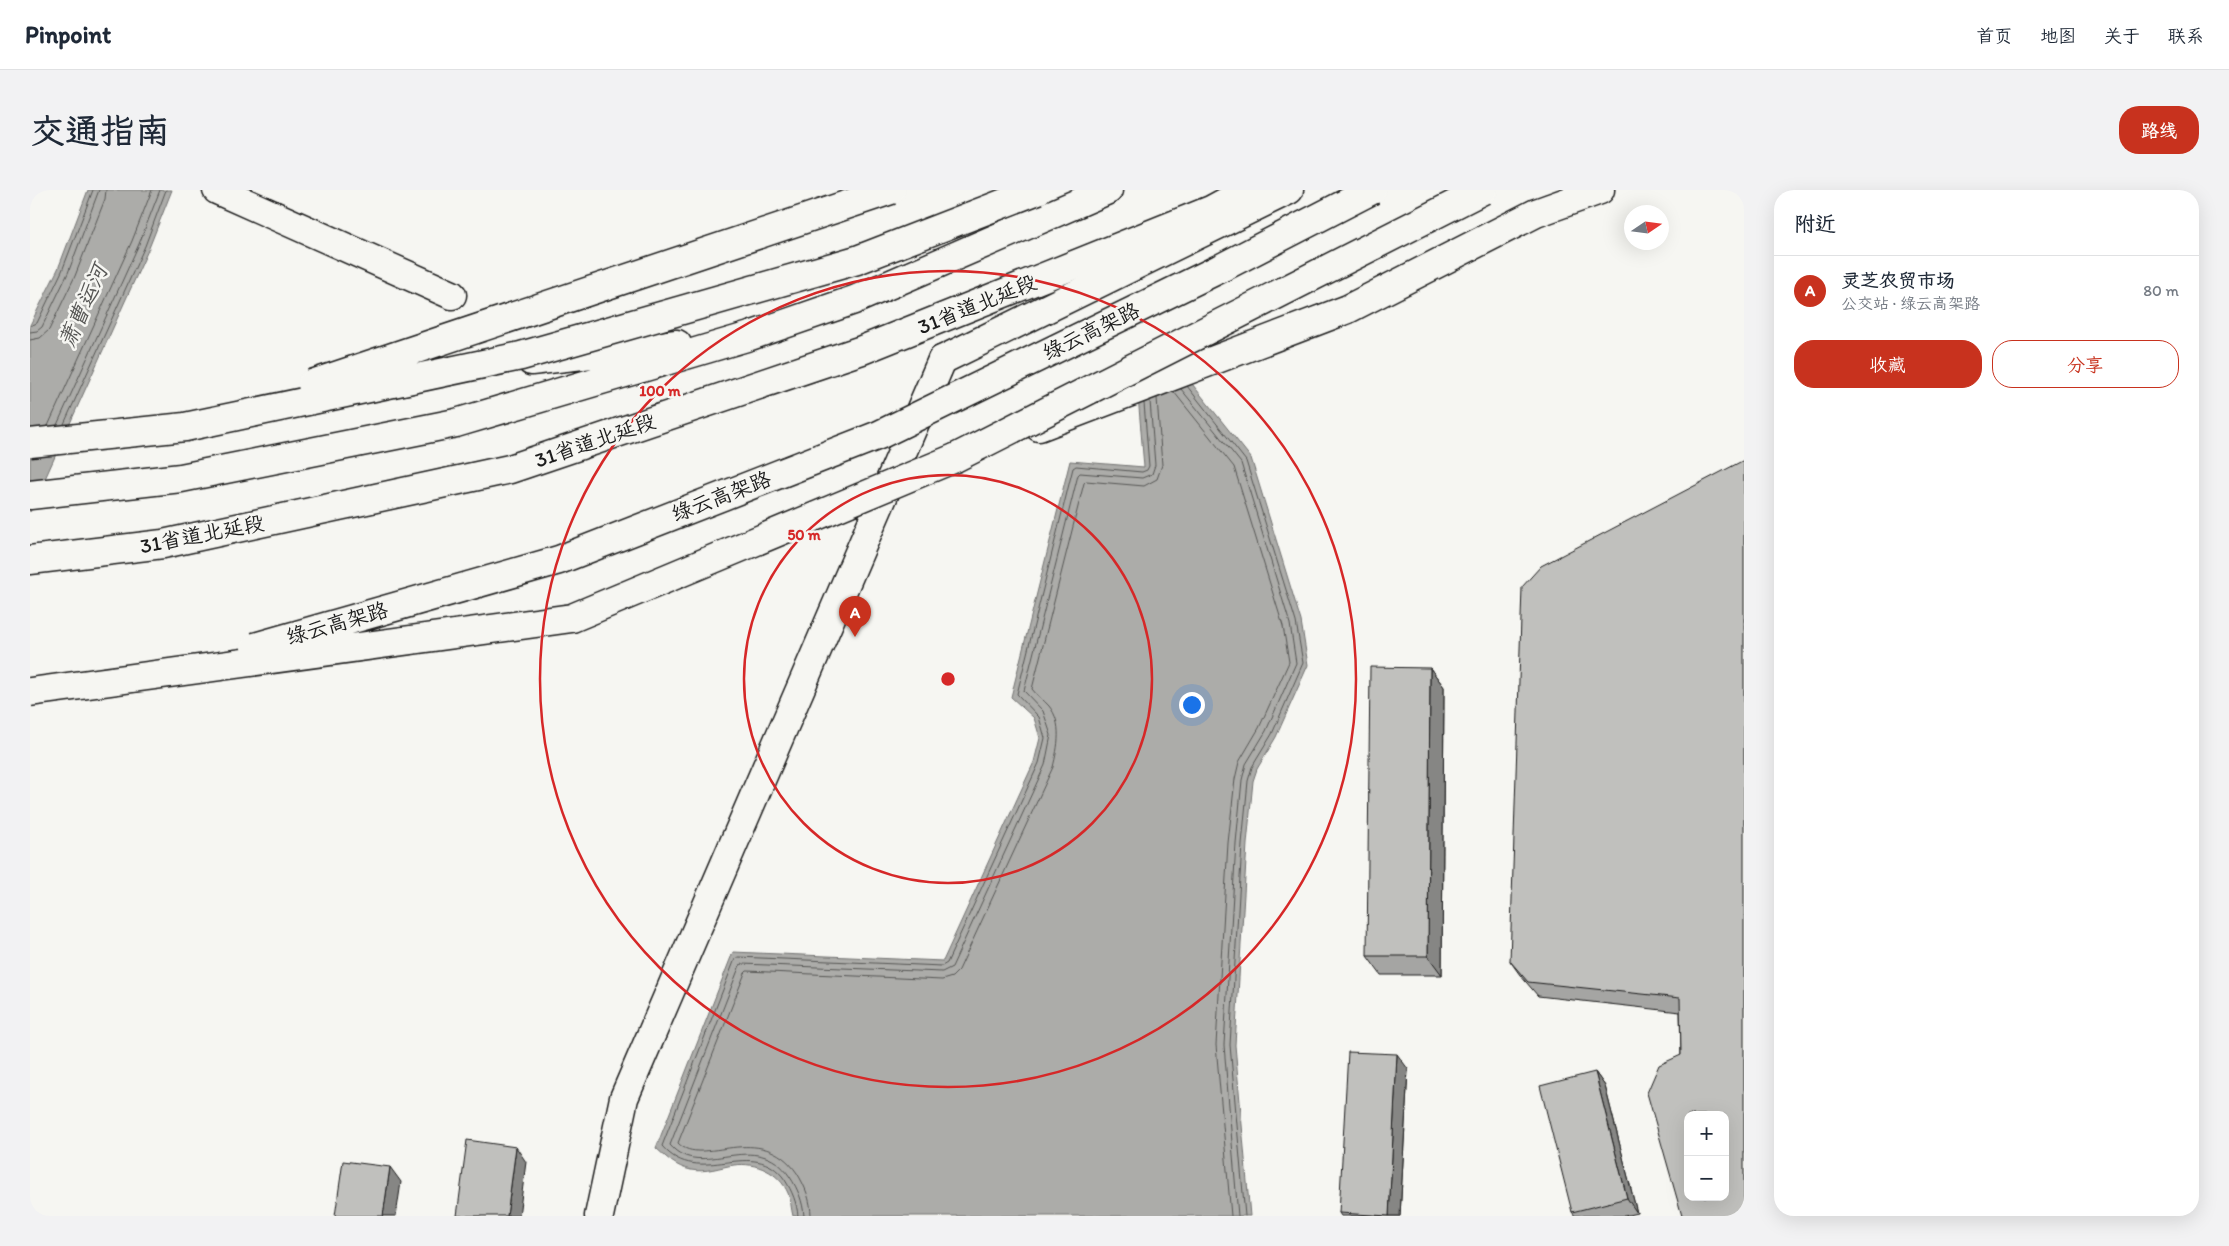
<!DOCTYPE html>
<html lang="zh">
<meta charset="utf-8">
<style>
:root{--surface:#fff;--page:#f2f2f3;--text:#1f2937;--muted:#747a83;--line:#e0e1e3;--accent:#c8321e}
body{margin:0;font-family:Itim,"LXGW WenKai TC",sans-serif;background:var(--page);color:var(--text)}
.controls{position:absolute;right:15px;bottom:15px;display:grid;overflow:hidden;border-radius:10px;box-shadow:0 5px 20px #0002}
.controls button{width:45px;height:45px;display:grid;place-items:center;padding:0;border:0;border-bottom:1px solid var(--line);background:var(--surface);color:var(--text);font:25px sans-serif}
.compass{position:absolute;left:1594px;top:15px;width:45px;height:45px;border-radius:50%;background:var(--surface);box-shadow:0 5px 20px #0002;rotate:77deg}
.you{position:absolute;left:1161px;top:514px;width:18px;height:18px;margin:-12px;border:4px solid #fff;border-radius:50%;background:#1a73e8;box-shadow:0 0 0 8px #1a73e833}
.badge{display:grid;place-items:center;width:32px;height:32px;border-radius:50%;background:var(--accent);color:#fff;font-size:16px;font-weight:700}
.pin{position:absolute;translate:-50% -41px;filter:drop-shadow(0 1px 2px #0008)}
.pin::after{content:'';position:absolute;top:26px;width:18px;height:15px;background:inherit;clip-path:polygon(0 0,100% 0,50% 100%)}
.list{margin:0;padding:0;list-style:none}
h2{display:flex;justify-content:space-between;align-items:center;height:65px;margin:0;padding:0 20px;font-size:21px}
h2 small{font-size:16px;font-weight:400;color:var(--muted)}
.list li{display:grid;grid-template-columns:32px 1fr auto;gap:15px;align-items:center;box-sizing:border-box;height:70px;padding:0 20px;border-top:1px solid var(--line)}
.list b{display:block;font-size:19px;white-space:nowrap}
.list p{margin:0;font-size:16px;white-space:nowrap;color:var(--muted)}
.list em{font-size:16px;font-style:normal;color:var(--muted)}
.actions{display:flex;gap:10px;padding:15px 20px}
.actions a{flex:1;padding:11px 0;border:1px solid var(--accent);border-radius:20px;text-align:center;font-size:18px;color:var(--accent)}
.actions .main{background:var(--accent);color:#fff}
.map{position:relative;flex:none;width:1714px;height:1026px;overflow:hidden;border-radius:20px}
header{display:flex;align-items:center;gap:30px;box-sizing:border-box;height:70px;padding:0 25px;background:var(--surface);border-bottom:1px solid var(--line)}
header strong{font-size:24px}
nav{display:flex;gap:28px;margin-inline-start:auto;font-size:18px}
.intro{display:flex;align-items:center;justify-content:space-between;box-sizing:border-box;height:120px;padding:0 30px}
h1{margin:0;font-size:35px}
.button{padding:12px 22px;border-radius:20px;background:var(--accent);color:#fff;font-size:18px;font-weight:700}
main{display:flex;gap:30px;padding:0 30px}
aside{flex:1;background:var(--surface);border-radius:20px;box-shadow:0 5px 20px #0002}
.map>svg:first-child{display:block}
.water{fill:#acaca9;stroke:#727271}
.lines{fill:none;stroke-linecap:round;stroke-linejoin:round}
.shore{stroke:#565654;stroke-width:1}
.minor-casing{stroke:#1c1c1c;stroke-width:31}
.major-casing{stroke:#1c1c1c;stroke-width:31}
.highway-casing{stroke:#1c1c1c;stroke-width:31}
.minor{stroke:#f6f6f2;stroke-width:28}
.major{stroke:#f6f6f2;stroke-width:28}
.highway{stroke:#f6f6f2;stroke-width:28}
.highway-bridge-casing{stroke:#1c1c1c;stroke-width:31;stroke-linecap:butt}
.highway-bridge{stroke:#f6f6f2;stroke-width:28}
.wall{fill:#a5a5a3;stroke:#1c1c1c}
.shaded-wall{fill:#868684;stroke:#1c1c1c}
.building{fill:#c0c0bd;stroke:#1c1c1c;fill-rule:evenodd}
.ring{fill:none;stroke:#d62828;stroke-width:2.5}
.labels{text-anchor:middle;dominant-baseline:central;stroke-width:5;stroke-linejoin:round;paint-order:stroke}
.street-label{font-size:21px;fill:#1c1c1c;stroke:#f6f6f2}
.water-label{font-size:22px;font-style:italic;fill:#565654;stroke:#f6f6f2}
.centre{fill:#d62828;stroke:#f6f6f2;stroke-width:2.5}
.ring-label{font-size:15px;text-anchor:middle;font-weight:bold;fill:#d62828;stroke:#f6f6f2;stroke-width:5;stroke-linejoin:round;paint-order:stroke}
</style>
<header>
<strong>Pinpoint</strong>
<nav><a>首页</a><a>地图</a><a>关于</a><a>联系</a></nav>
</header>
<div class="intro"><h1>交通指南</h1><a class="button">路线</a></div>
<main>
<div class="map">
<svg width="1714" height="1026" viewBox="0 0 1714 1026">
<rect width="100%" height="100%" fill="#f6f6f2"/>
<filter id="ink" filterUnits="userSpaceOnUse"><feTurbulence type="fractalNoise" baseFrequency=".02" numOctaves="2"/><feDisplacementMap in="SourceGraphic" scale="10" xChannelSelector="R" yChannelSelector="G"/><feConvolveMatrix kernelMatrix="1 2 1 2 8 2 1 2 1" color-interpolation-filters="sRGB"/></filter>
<g filter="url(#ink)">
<path class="water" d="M58,0h84l-23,58 -119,264v-187l28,-56z
M1143,170l78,98 50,163 7,44 -32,72 -19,32 -4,12 -6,63 -12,201 15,171h-457c-2,-7 -2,-16 -5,-23 -9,-21 -32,-31 -54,-28 -14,2 -28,8 -43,5 -15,-3 -24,-12 -35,-22l77,-196 210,9 91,-199 6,-24 -6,-20 -23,-21 59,-236 74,6 -8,-95z"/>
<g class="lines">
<path class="shore" d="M0,136l7,-3 25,-52 31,-81
M0,142l7,-1 5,-4 26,-54 31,-83
M0,150l10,-2 9,-8 26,-54 30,-77 1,-9
M1157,196l59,75 50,161 7,41 -31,71 -20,33 -4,14 -6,63 -12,201 15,171
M1151,199l60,74 49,161 6,39 -30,68 -20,33 -4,16 -6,63 -12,202 14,171
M1144,202l60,75 49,159 6,36 -30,66 -20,34 -4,17 -7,64 -12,202 15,171
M34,234l81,-178 21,-56
M27,235l82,-181 21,-54
M18,236l84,-185 20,-51
M768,1026c-1,-13 -6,-25 -13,-36 -31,-46 -86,10 -123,-34l73,-187 3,-2 204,9 5,-3 92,-200 6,-25 -6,-21 -22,-23 56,-226 3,-2 66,6 5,-2 2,-4 -5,-63
M774,1026c-1,-14 -6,-27 -14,-39 -34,-51 -89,5 -120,-32l70,-180 2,-1 200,8 10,-5 93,-202 6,-30 -8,-24 -19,-20 54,-216 2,-2 62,5 10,-4 3,-9 -5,-64
M781,1026c0,-16 -6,-30 -14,-43 -37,-54 -95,-4 -119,-30l67,-170 2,-2 195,9 10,-3 7,-7 94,-203c5,-20 10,-44 -4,-61 -5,-6 -13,-11 -17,-17l52,-206 2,-2 58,5 13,-7 5,-14 -5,-67"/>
<defs>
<path id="minor" d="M187,0l235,105
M569,1026l25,-118 318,-738"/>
<path id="major" d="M501,171l146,-17
M0,305l151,-17 275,-55 294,-87 104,-36 254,-110
M0,370l133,-16 347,-75 352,-119 349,-140 37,-20"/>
<path id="highway" d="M912,170l347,-170
M1009,237l309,-118 188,-96 64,-23"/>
</defs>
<use href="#minor" class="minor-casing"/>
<use href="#major" class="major-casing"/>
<use href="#highway" class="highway-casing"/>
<use href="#minor" class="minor"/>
<use href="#major" class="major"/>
<use href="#highway" class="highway"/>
<defs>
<path id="highway-bridge" d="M282,194l579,-194
M0,253l155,-16 336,-71 336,-96 181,-70
M225,457l304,-87 320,-125 340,-166 153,-79
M0,502l542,-74 383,-160 528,-268"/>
</defs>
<use href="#highway-bridge" class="highway-bridge-casing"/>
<use href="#highway-bridge" class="highway-bridge"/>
</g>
<path class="wall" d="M1714,270l-63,595 -1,-43 -142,-16 -18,-21 -10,-14z
M1400,478l14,19 -2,288h-61l-14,-19z
M1378,879l-8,147h-59l-2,-3z
M1565,882l10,14 32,127 -13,3h-49l-3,-4z"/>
<path class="shaded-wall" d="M1400,478l14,19 -2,288 -14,-19z
M1367,864l11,15 -8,147h-11z
M1565,882l10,14 32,127 -10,-15z
M486,957l10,15 -7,54h-12z
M360,977l11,15 -5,34h-13z"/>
<path class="building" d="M1714,270v756h-62l-35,-123 12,-28 22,-10 -1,-57 -152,-16 -18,-21 12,-374 19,-21zM1658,925h37v82h-37z
M1340,477l60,1 -2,288h-61z
M1318,862l49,2 -8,162 -50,-3z
M1565,882l32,126 -55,14 -32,-126z
M437,950l49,7 -9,69h-50z
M313,971l47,6 -7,49h-48z"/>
</g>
<g class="ring">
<circle cx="918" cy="489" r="204"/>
<circle cx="918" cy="489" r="408"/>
</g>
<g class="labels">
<g class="street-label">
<text transform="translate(947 114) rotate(-22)">31省道北延段</text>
<text transform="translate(1061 141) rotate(-26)">绿云高架路</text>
<text transform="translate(565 250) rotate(-19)">31省道北延段</text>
<text transform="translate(691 306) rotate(-21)">绿云高架路</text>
<text transform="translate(172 344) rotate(-11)">31省道北延段</text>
<text transform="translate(307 433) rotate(-16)">绿云高架路</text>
</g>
<g class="water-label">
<text transform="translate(53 116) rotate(-66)">萧曹运河</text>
</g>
</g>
<circle cx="918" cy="489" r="8" class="centre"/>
<g class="ring-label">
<text x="630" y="206">100 m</text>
<text x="774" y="350">50 m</text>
</g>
</svg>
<div class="controls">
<button>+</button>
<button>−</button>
</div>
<svg class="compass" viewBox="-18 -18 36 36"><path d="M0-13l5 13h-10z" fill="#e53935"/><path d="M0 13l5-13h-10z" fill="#747a83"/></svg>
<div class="you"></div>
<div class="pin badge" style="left:825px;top:447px">A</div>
</div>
<aside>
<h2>附近<small></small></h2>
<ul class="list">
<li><span class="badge">A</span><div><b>灵芝农贸市场</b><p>公交站 · 绿云高架路</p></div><em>80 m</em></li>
</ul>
<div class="actions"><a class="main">收藏</a><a>分享</a></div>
</aside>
</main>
